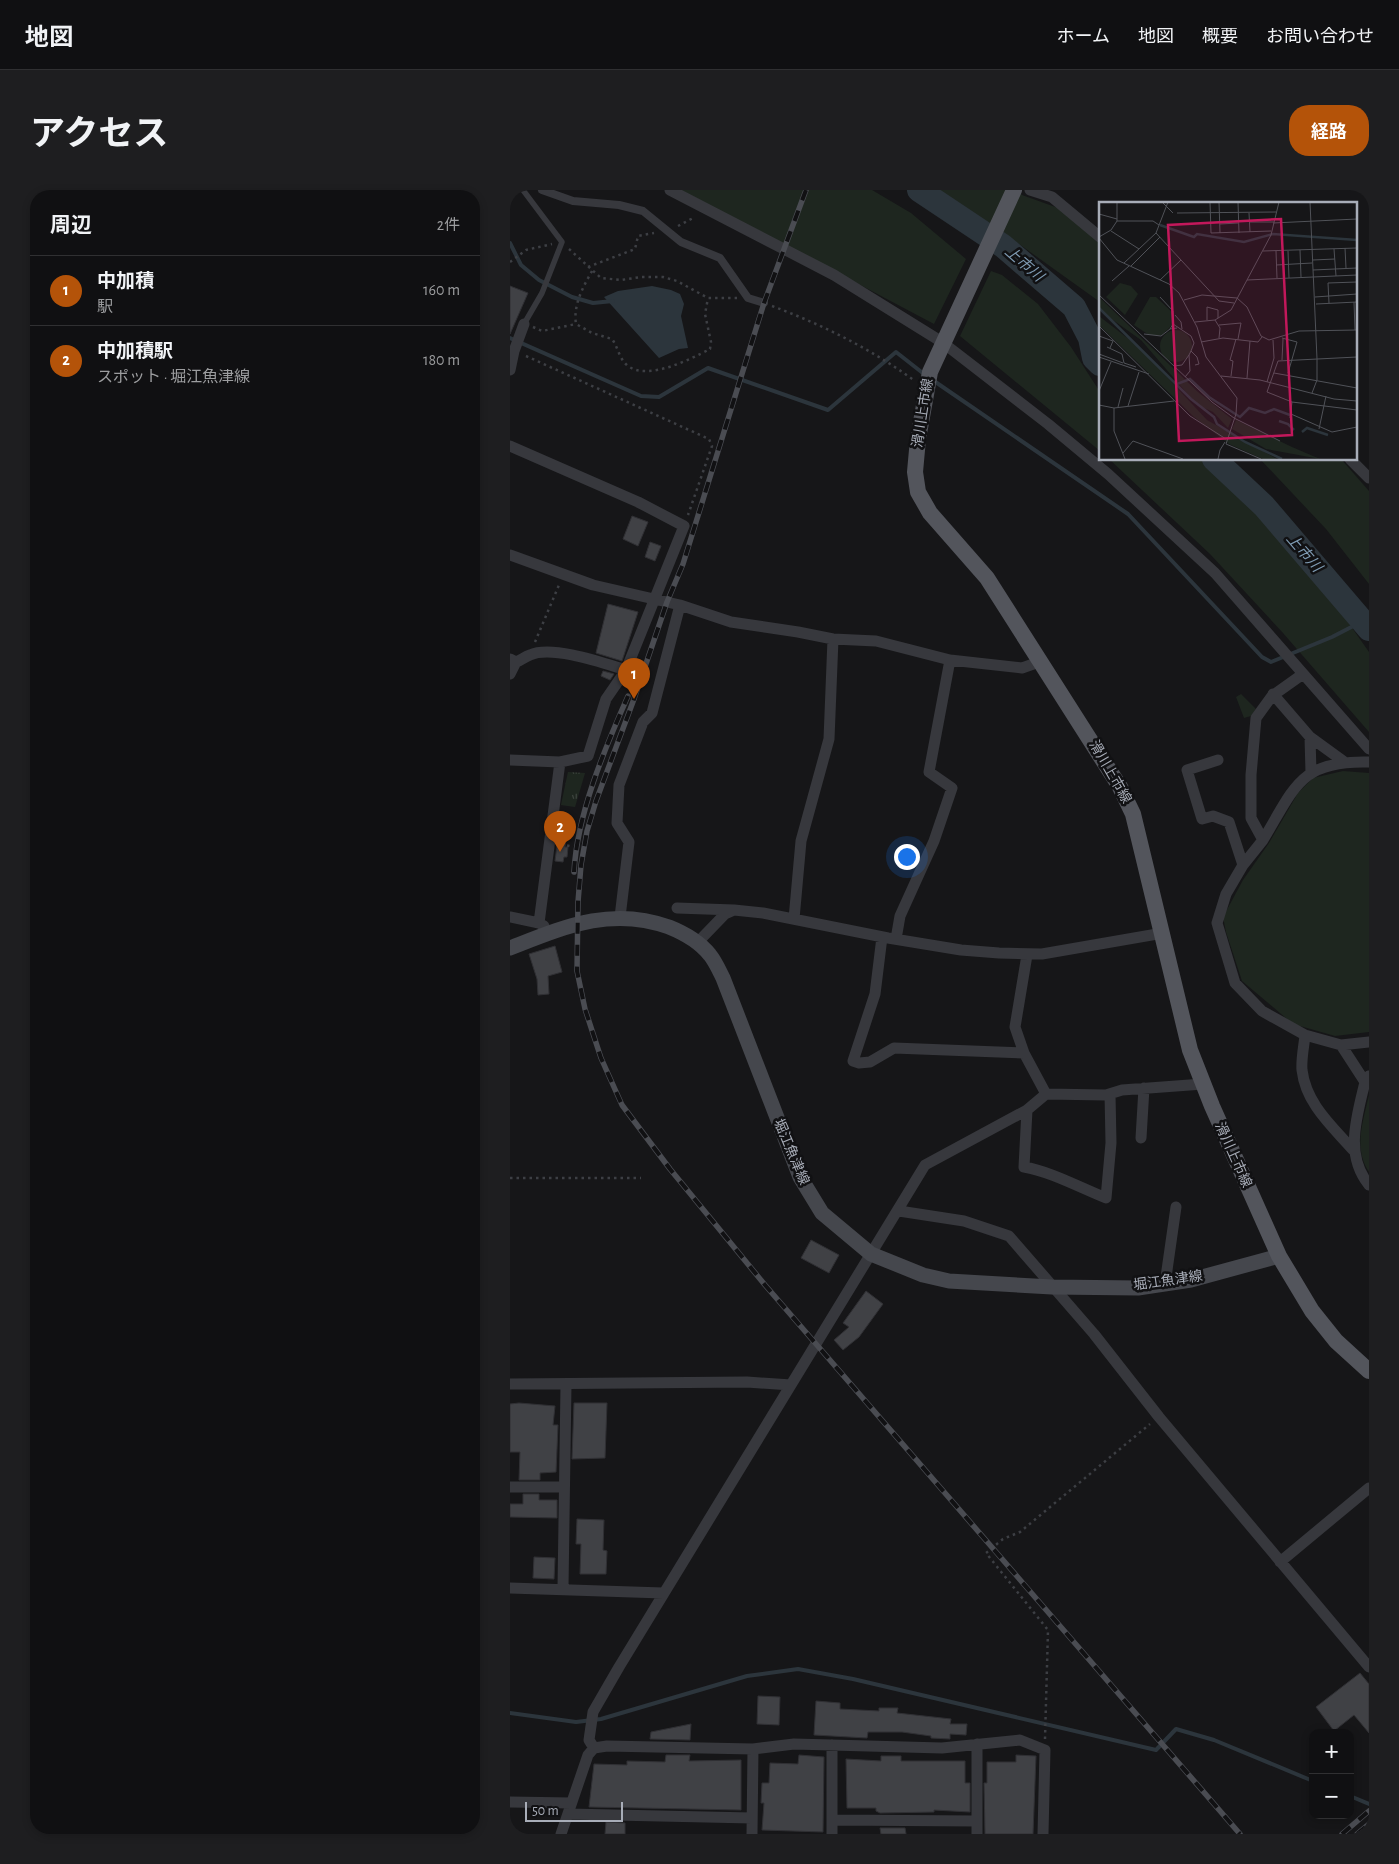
<!DOCTYPE html>
<html lang="ja">
<meta charset="utf-8">
<style>
:root{--surface:#101012;--page:#1e1e20;--text:#f1f3f6;--muted:#9c9d9f;--line:#303032;--accent:#b45309}
body{margin:0;font-family:"Alegreya Sans","Noto Sans JP",sans-serif;background:var(--page);color:var(--text)}
.controls{position:absolute;right:15px;bottom:15px;display:grid;overflow:hidden;border-radius:10px;box-shadow:0 2px 8px #0003}
.controls button{width:45px;height:45px;display:grid;place-items:center;padding:0;border:0;border-bottom:1px solid var(--line);background:var(--surface);color:var(--text);font:25px sans-serif}
.scale{position:absolute;left:15px;bottom:12px;width:98px;box-sizing:border-box;padding-left:5px;border:2px solid #a8adb8;border-top:0;font-size:14px;line-height:18px;white-space:nowrap;color:#a8adb8;-webkit-text-stroke:4px #111113;paint-order:stroke}
.you{position:absolute;left:396px;top:666px;width:18px;height:18px;margin:-12px;border:4px solid #fff;border-radius:50%;background:#1a73e8;box-shadow:0 0 0 8px #1a73e833}
.badge{display:grid;place-items:center;width:32px;height:32px;border-radius:50%;background:var(--accent);color:#fff;font-size:16px;font-weight:700}
.pin{position:absolute;translate:-50% -41px;filter:drop-shadow(0 1px 2px #0008)}
.pin::after{content:'';position:absolute;top:26px;width:18px;height:15px;background:inherit;clip-path:polygon(0 0,100% 0,50% 100%)}
.list{margin:0;padding:0;list-style:none}
h2{display:flex;justify-content:space-between;align-items:center;height:65px;margin:0;padding:0 20px;font-size:21px}
h2 small{font-size:16px;font-weight:400;color:var(--muted)}
.list li{display:grid;grid-template-columns:32px 1fr auto;gap:15px;align-items:center;box-sizing:border-box;height:70px;padding:0 20px;border-top:1px solid var(--line)}
.list b{display:block;font-size:19px;white-space:nowrap}
.list p{margin:0;font-size:16px;white-space:nowrap;color:var(--muted)}
.list em{font-size:16px;font-style:normal;color:var(--muted)}
.map{position:relative;flex:none;width:859px;height:1644px;overflow:hidden;border-radius:20px}
header{display:flex;align-items:center;gap:30px;box-sizing:border-box;height:70px;padding:0 25px;background:var(--surface);border-bottom:1px solid var(--line)}
header strong{font-size:24px}
nav{display:flex;gap:28px;margin-inline-start:auto;font-size:18px}
.intro{display:flex;align-items:center;justify-content:space-between;box-sizing:border-box;height:120px;padding:0 30px}
h1{margin:0;font-size:35px}
.button{padding:12px 22px;border-radius:20px;background:var(--accent);color:#fff;font-size:18px;font-weight:700}
main{display:flex;gap:30px;padding:0 30px}
aside{flex:1;background:var(--surface);border-radius:20px;box-shadow:0 2px 8px #0003}
.map>svg:first-child{display:block}
.grass{fill:#1e261f}
.park{fill:url(#park-tufts)}
.water{fill:#2c353c}
.lines{fill:none;stroke-linecap:round;stroke-linejoin:round}
.stream{stroke:#2c353c;stroke-width:4}
.river{stroke:#2c353c;stroke-width:24}
.building{fill:#404145;stroke:#303034}
.path{stroke:#3d3f44;stroke-width:2.5;stroke-dasharray:2.5 4;stroke-linecap:butt}
.service{stroke:#37383d;stroke-width:5.5}
.pedestrian{stroke:#37383d;stroke-width:8}
.minor{stroke:#37383d;stroke-width:11}
.secondary{stroke:#45474d;stroke-width:15}
.primary{stroke:#53555c;stroke-width:16}
.rail-casing{stroke:#4a4c52;stroke-width:5.5}
.rail{stroke:#111113;stroke-width:4;stroke-dasharray:11;stroke-linecap:butt}
.labels{text-anchor:middle;dominant-baseline:central;stroke-width:5;stroke-linejoin:round;paint-order:stroke}
.street-label{font-size:14px;fill:#a8adb8;stroke:#111113}
.water-label{font-size:15px;font-style:italic;fill:#7f9bb3;stroke:#111113}
.inset-river{fill:none;stroke:#2c353c;stroke-width:2.5}
.inset-road{fill:none;stroke:#505258;stroke-width:1}
.view{fill:#c2185b;fill-opacity:0.15;stroke:#c2185b;stroke-width:2.5}
.inset-edge{fill:none;stroke:#a8adb8;stroke-width:2.5}
</style>
<header>
<strong>地図</strong>
<nav><a>ホーム</a><a>地図</a><a>概要</a><a>お問い合わせ</a></nav>
</header>
<div class="intro"><h1>アクセス</h1><a class="button">経路</a></div>
<main>
<aside>
<h2>周辺<small>2件</small></h2>
<ul class="list">
<li><span class="badge">1</span><div><b>中加積</b><p>駅</p></div><em>160 m</em></li>
<li><span class="badge">2</span><div><b>中加積駅</b><p>スポット · 堀江魚津線</p></div><em>180 m</em></li>
</ul>
</aside>
<div class="map">
<svg width="859" height="1644" viewBox="0 0 859 1644">
<defs>
<pattern id="park-tufts" width="24" height="20" patternUnits="userSpaceOnUse" patternTransform="scale(1.25)"><rect width="24" height="20" fill="#1e261f"/><path d="M3 7l-1-3M5 7V3M7 7l1-3M15 17l-1-3M17 17v-4M19 17l1-3" fill="none" stroke="#3c433d"/></pattern>
</defs>
<rect width="100%" height="100%" fill="#161618"/>
<path class="grass" d="M171,0h191l39,23 55,46 -32,65z
M420,0h87l5,5 36,13 42,35v59l-95,-68z
M481,81l11,4 36,29 33,43 29,45v59l-140,-115z
M599,269h115l74,99 38,47 33,47v80l-86,-99 -73,-79z
M750,269h81l28,32v93l-43,-55z
M731,504l15,15 -5,7 -7,2 -8,-21z
M833,581l26,2v259l-34,4 -42,-12 -51,-43 -16,-49 -3,-15 20,-37 26,-37 29,-50 15,-15z
M859,905v77c-16,-24 -6,-50 0,-77z"/>
<path class="park" d="M58,582l17,1 -10,34 -14,-2z"/>
<path class="water" d="M142,96l19,4 9,4 4,10 -3,12 7,32 -9,1 -20,9 -55,-61 14,-6z"/>
<g class="lines">
<path class="stream" d="M0,53l11,22 18,15 33,17 21,6 20,-2
M0,148l131,58 18,1 49,-29 120,42 68,-58 28,22
M424,191l194,133 134,143 9,5 61,-25 31,-16
M0,1523l66,9 25,-3 146,-43 51,-7 55,10 303,71 20,-21 38,11 99,41
M840,1606l19,8"/>
<path class="river" d="M409,0l84,56 71,61 16,31 4,20 6,6
M704,269l50,47 105,123"/>
</g>
<path class="building" d="M0,96l18,7 -18,41z
M122,326l16,6 -10,24 -15,-7z
M140,352l11,4 -6,15 -10,-4z
M98,414l30,8 -16,49 -26,-8z
M93,481l11,3 -4,6 -9,-4z
M48,648l8,1 -1,8h3l-1,10h-3l-1,5 -8,-1z
M45,756l7,26 -14,4 1,18 -11,1 -1,-16 -8,-25z
M301,1050l28,15 -10,18 -28,-15z
M356,1101l17,13 -24,33 -16,13 -9,-10 15,-13 -6,-4z
M9,1213l36,3 -2,19h5l-2,47 -16,1v7h-21l1,-28h-10v-48z
M64,1213h33l-2,55 -33,1z
M13,1304h16v6h18v18l-47,-1v-13h13z
M67,1329l27,1 -1,30 4,1 -1,23h-26l1,-30h-5z
M24,1367l21,1 -1,21 -21,-1z
M850,1483l9,11v49l-15,-18 -20,16 -18,-24z
M248,1506l22,1 -1,28 -22,-1z
M306,1511l24,2v6l39,2v-3h19l-1,5 54,6 -1,5h17l-1,11 -16,-1v5l-19,-1v-2l-29,-4h-34l-1,6 -53,-3z
M181,1534l-1,16 -40,-1 1,-7z
M156,1565h24l-1,6 52,-1v50l-152,-3 5,-43 33,1v-4l38,1z
M289,1565l25,2 -1,75 -61,-2 2,-27h-3l1,-20h7l1,-20 28,1z
M506,1565l20,1 -3,78h-48l-1,-51h3v-21h29z
M371,1566h20v5h64v22h5v29l-36,-2v2l-54,1 -4,-2v-3h-29l-1,-49 35,2z
M96,1632l19,1v11h-20z
M370,1638h25l1,6h-25z"/>
<g class="lines">
<path class="path" d="M168,36l17,-9
M59,59l32,29 20,2 20,-3h22l14,4 31,17h29
M0,72l16,-12 26,-6
M78,77l47,-18 3,-13 16,-3
M82,81c-9,16 -19,34 -16,53l16,9 20,6c6,8 7,20 16,27 20,15 63,-7 82,-17l1,-7 -6,-28 3,-16
M262,116c51,19 99,43 143,75
M23,137l9,4 34,-7
M16,166l183,83 3,7 -24,69
M25,452l24,-57
M58,657l1,-5
M0,988h131
M535,1549l3,-109 -62,-77 17,-14 17,-7 130,-108"/>
<path class="service" d="M13,0l39,52 -20,51 -18,31"/>
<path class="pedestrian" d="M32,0l31,11 46,4 24,6 38,31 39,16 28,40 16,5"/>
<path class="minor" d="M160,0l164,85 108,67 106,82 60,50 107,99 154,176
M520,0l22,7 48,40
M0,180l4,-19 10,-27
M0,256l128,56 46,24 -58,144 -20,29 -18,57 -28,6 -50,-2
M840,269l19,19
M0,365l83,30 87,20 51,17 67,10 35,7 43,2 74,19 72,8 17,-6
M0,469l6,3c6,-2 8,-5 14,-7 22,-10 73,8 96,15
M0,484l6,-12
M793,484l-31,22 -16,22 -5,57v43l12,22c32,-53 37,-80 106,-78
M763,504l37,43
M708,570l-31,10 15,49 11,-3 16,6 14,43 20,-25
M801,583l-1,-36 33,24
M733,675l-17,29 -9,29 18,60 27,28 43,24 36,10 28,-3
M167,718l57,2
M0,727l29,6 5,3
M110,727l9,-75 -12,-19 2,-38 24,-63 9,-9 28,-108
M284,729l7,-78 28,-102 4,-100
M29,733l21,-161
M372,747l-7,57 -22,67 6,2 11,-1 24,-14 130,5
M386,749l4,-23 34,-75 18,-53 -23,-16 21,-112
M188,752l27,-28 9,-4 29,3 125,25 73,12 38,3 43,1 121,-21
M517,765l-12,72 9,26 22,41
M795,845c-1,11 -4,24 -3,35 4,34 30,56 51,80
M831,855l24,37 4,-6
M855,892c-8,34 -21,72 4,103
M517,920l-3,57c25,4 57,21 82,31l5,-55 -1,-49
M631,948l3,-50
M389,1021l65,10 45,15 85,98 65,83 210,250
M655,1094l11,-77
M0,1194l237,-2 44,3
M0,1297h53
M770,1372l89,-74
M0,1398l153,5
M53,1398l3,-203
M84,1558l-5,-8 4,-28 26,-45 306,-502 102,-55 19,-16 60,1 16,-5 81,-6
M0,1612l61,1
M58,1624l184,4
M322,1630l145,1
M51,1644l27,-79 6,-7 13,-2 146,3 41,-5 148,4 78,-8 25,10 -2,84
M242,1644l1,-85
M322,1644v-89
M467,1644v-90"/>
<path class="secondary" d="M0,758c54,-21 101,-42 159,-21 15,6 30,14 41,28 5,6 9,15 13,23l77,199 22,36 49,41 52,21 26,6 103,6 86,1 53,-8 88,-24"/>
<path class="primary" d="M504,0l-84,182 -12,67 -3,33 3,20 12,21 57,65 133,209 13,27 57,236 22,56 67,150 33,55 24,30 33,30"/>
<defs>
<path id="rail" d="M296,0l-42,113 -81,261 -16,38 -33,97 -38,102 -9,30 -6,34 -3,37 -1,69 8,38 16,49 21,47 48,64 95,116 475,549
M64,682c3,-58 31,-124 54,-176
M832,1644l27,-23
M847,1644l12,-10"/>
</defs>
<use href="#rail" class="rail-casing"/>
<use href="#rail" class="rail"/>
</g>
<g class="labels">
<g class="street-label">
<text transform="translate(413 223) rotate(-81)">滑川上市線</text>
<text transform="translate(600 582) rotate(60)">滑川上市線</text>
<text transform="translate(281 962) rotate(67)">堀江魚津線</text>
<text transform="translate(723 965) rotate(66)">滑川上市線</text>
<text transform="translate(658 1091) rotate(-8)">堀江魚津線</text>
</g>
<g class="water-label">
<text transform="translate(514 74) rotate(41)">上市川</text>
<text transform="translate(794 363) rotate(49)">上市川</text>
</g>
</g>
<g transform="translate(589 12)">
<rect width="258" height="258" fill="#161618"/>
<path d="M21,81l11,3 7,8 -13,21 -19,-18zM0,95l99,95 34,27 -4,9 -15,-16 -16,-7 -56,-65 -42,-30zM51,95h6l17,16v11l-11,11h-13l-15,-10zM0,114l40,31 68,73 70,39h-14l-34,-15 -35,-27 -95,-92zM61 144a16 16 0 1 1 32 0a16 16 0 1 1-32 0ZM137,218l56,27 28,12 -54,-10 -34,-20z" fill="#1e261f"/>
<path class="inset-river" d="M61,23l34,12 3,-3 47,8 29,-8 84,6M0,106l92,91 23,18 3,7 28,18 37,17M78,182l13,-5 19,18 31,20 9,-9 16,5 9,-4 16,6M180,219l9,3 6,6M203,230l5,-4 21,7"/>
<path class="inset-road" d="M63,0l11,11M111,0l1,31 60,-2M120,0l1,31M139,0l1,31M211,0l7,157v21l-5,13M78,11l99,-1M150,11l1,19M0,12l18,5M18,19h36l6,4M150,20h25M174,21l84,-4M121,22l18,-1M12,29l28,18M57,31l63,68 15,2M0,35l12,-7 6,-9v-19M0,36l18,22 52,24 10,9 18,34 9,30 31,41 -1,16 -10,30 35,15M246,46l1,20M235,47l2,27M201,48l1,27M164,49l94,-3M177,49l1,27M189,49l1,27M214,58l22,-1M25,61l32,-30 12,-31M177,63l36,-2M32,64l29,-29M214,68l44,-2M61,78l21,-20M148,78l110,-5M13,79l17,-15M0,93l113,107 22,16 46,23M61,95l13,14v13M216,95l42,-3M85,98l18,-5 35,3 10,9 14,29 8,4 30,-9 58,-1M255,100l1,28M230,101l-1,-20 29,-1M217,102l41,-2M76,113l6,7 1,7M108,118v-13l11,3v8M116,118l5,8 -1,10M96,120l20,-2 16,-10 40,-75 8,-33M120,123l22,-2 -3,16M0,124l91,90 36,23M78,126l-7,1 3,-5 18,12 3,7 -3,8M45,132l17,2 9,-7M0,134l14,5 -3,7M183,136l15,4 -9,31M102,140l22,-4 35,4 4,-5M8,145l15,7 2,9 12,4M0,152l24,9M90,153l2,-4 6,6 2,7 -4,1M0,155l50,17M258,155l-79,4 -11,31 25,10 65,8M183,158l1,-21M75,164l8,-1 7,-10 1,16 -5,6M175,171l83,15M122,174l39,4 74,19 23,2M132,174l2,-15 -3,-1 6,-21M148,176l3,-37M168,180l7,-24 -1,-18M0,189l12,-29M0,203l15,3 60,-7M29,204l11,-34M19,205l5,-19M15,206v23l11,28M192,212l41,18 25,-5M191,216l2,-16M220,227l7,-33M24,251l10,-12 50,18M119,257l2,-9 5,-8"/>
<path class="view" d="M182,17l11,216 -113,6 -11,-216z"/>
<rect width="258" height="258" class="inset-edge"/>
</g>
</svg>
<div class="controls">
<button>+</button>
<button>−</button>
</div>
<div class="scale">50 m</div>
<div class="you"></div>
<div class="pin badge" style="left:124px;top:509px">1</div>
<div class="pin badge" style="left:50px;top:662px">2</div>
</div>
</main>
